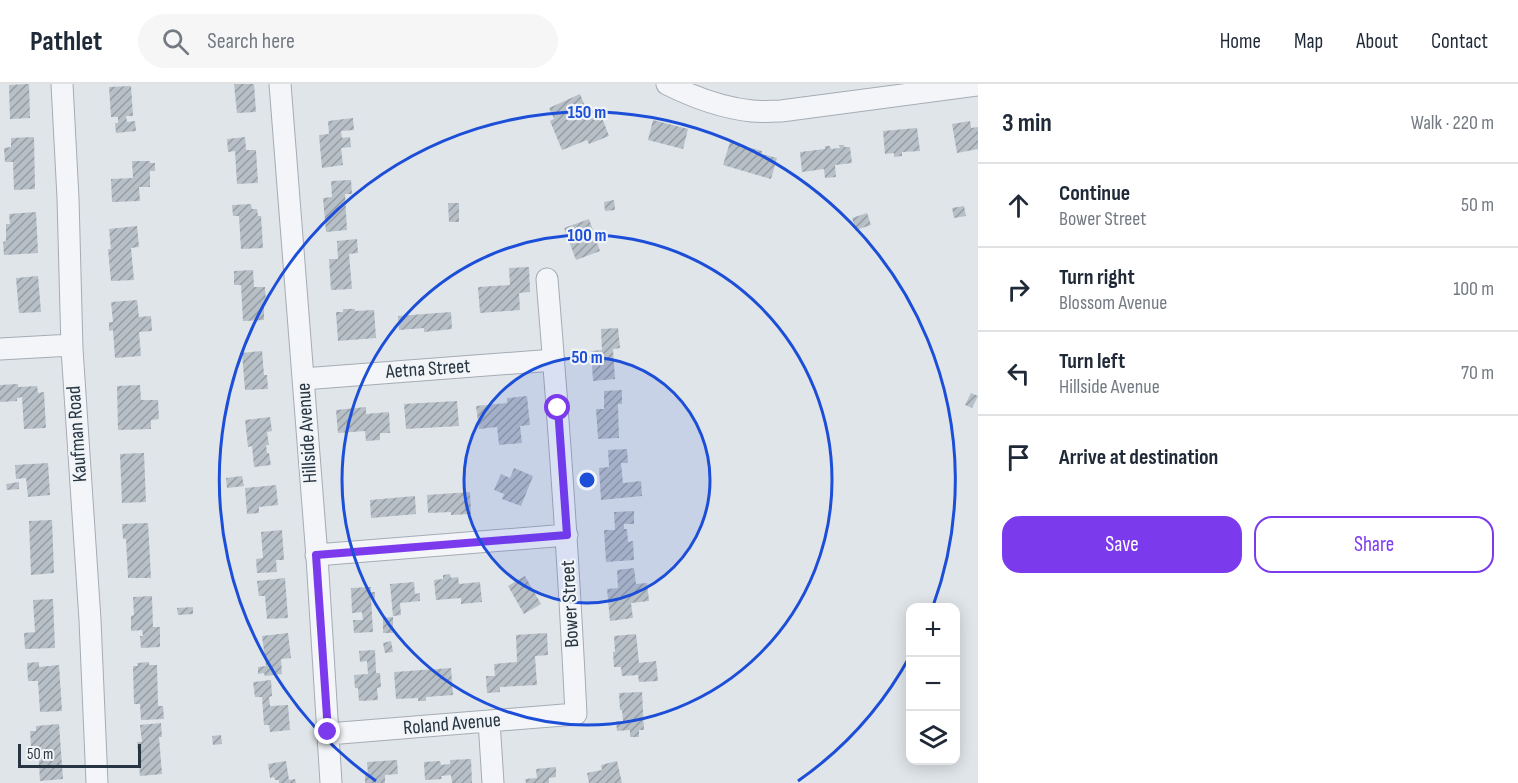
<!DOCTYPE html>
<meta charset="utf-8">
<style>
:root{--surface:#fff;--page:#f6f6f7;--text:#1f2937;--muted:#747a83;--line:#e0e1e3;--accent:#7c3aed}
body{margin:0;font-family:"Sofia Sans Condensed",sans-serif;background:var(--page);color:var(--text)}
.controls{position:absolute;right:18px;bottom:18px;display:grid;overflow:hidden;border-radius:12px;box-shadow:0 3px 15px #0003}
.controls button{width:54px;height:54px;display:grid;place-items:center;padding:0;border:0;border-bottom:2px solid var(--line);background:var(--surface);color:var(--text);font:30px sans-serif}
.scale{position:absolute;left:18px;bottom:15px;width:123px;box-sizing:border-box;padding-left:6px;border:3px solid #273442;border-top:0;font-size:16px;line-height:21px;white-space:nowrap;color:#273442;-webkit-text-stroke:4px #f0f4f7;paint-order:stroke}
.stop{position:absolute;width:18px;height:18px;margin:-14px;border:4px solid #7c3aed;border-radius:50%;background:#fff}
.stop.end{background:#7c3aed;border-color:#fff;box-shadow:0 2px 6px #0008}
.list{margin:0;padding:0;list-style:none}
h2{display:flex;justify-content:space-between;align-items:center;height:78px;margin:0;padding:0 24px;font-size:26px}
h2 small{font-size:20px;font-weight:400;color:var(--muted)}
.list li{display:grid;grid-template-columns:39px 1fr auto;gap:18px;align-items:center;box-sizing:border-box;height:84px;padding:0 24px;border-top:2px solid var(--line)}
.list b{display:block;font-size:22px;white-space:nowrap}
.list p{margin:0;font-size:20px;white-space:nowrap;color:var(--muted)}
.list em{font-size:20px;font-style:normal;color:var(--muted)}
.actions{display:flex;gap:12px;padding:18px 24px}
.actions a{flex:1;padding:14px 0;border:2px solid var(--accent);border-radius:18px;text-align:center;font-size:21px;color:var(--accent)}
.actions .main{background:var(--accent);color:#fff}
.icon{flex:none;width:33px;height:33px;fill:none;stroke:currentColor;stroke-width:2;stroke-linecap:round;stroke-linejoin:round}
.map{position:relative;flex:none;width:978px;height:699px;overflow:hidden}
header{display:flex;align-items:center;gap:36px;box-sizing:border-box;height:84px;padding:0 30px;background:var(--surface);border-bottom:2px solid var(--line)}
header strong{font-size:28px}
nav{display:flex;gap:33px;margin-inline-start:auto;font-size:21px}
.search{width:420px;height:54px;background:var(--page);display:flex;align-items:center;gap:15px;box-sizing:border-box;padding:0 21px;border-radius:33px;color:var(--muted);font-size:22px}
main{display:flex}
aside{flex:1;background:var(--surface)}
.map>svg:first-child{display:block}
.building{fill:url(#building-hatch)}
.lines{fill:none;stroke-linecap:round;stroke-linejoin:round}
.minor-casing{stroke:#a5acb4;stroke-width:23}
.minor{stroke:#f3f5f8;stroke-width:21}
.route{stroke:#7c3aed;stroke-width:8}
.ring{fill:none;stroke:#1d4ed8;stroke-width:3}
.labels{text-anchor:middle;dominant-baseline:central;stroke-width:4.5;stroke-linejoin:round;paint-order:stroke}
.street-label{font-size:20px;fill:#273442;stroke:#f0f4f7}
.centre{fill:#1d4ed8;stroke:#f0f4f7;stroke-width:3}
.ring-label{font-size:18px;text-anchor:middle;font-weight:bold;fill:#1d4ed8;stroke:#f0f4f7;stroke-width:4.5;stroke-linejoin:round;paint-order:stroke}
</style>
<header>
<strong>Pathlet</strong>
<div class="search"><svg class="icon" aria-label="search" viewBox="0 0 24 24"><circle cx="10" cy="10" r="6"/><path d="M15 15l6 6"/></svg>Search here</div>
<nav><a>Home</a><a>Map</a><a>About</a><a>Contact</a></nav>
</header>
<main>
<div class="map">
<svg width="978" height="699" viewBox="0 0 978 699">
<defs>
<pattern id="building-hatch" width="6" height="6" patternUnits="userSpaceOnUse" patternTransform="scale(1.5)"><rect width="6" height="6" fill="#b7bfc7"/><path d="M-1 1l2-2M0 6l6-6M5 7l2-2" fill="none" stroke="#959ca3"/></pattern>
</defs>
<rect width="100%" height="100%" fill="#e0e5ea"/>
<path class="building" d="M29,0l1,34 -20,1 -1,-34z
M234,0h20l2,28 -19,1z
M131,2l2,30h-7l1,6 8,-1 1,10 -20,2 -1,-10h3v-6h-7l-2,-30z
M580,10l10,25 11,-4 8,21 -20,8 -2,-4 -25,10 -12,-29 4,-2 -5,-11z
M353,34l1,12 -13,1 1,7 8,-1 1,10 -10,1 2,17 -21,3 -3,-33 10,-1 -1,-13z
M653,36l35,9 -5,20 -35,-9z
M970,37l1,7 7,-1v22l-21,4 -5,-29z
M917,44l3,23 -18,1v4l-8,1v-4l-9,1 -2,-23z
M34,53l1,52 -21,1 -1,-28h-8l-1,-14 7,-1v-9z
M245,53l1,13h10l2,33 -21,1 -2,-33 -7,1 -1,-13z
M730,58l32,9v3l15,4 -6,21 -48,-14z
M839,61h5v2h6l2,16 -17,2 1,12 -11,1 -1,-9 -22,3 -2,-20 25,-3v-3h5l1,3 9,-1z
M132,77h18v2h5v8h-5v16h-11l1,14 -28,1 -1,-23 22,-1z
M351,96l1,14h-7l2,36 -21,2 -3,-34 9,-1 -1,-16z
M614,116l1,10 -10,1 -1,-9z
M448,119h11v19h-10z
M251,120l1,5h5l1,7h3l2,32 -22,1 -2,-33h-6l-1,-11z
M964,122l2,10 -12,2 -2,-10z
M36,128l2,41 -34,2 -1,-13 3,-1v-17h4l-1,-10z
M867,129l4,12 -15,5 -4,-12z
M589,135l11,32 -24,9 -12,-32z
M137,142l2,21 -8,1 3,32 -23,1 -3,-32h3l-2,-20z
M357,155l1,14 -9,1 3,35 -21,1 -2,-31h9l-1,-18z
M529,183l1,25 -11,1 1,17 -40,3 -2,-26 32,-2 -1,-17z
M253,186l1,17h11l1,15h-2v18l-21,1 -2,-36h-7v-14z
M38,192l3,36 -22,1 -3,-35z
M137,216l2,17 12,-1 1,15 -13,1 2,24 -26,2 -2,-28 -4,1v-9h4l-2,-20z
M343,225h12v2l19,-1 2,28 -38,3 -2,-29h7z
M451,228l1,17 -28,3v-4l-25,2 -1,-14z
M618,244l2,20 -7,1 2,30 -22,2 -2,-30 11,-1 -1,-21z
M262,267l2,24h3l1,14 -23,1 -3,-37z
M18,300v3l19,-1 1,7 6,-1 2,36 -22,1 -2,-32 -5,1v3l-17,1v-17z
M140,301l1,15h17l1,19 -8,1v9l-33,1 -1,-44z
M622,306v14h-4l1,34 -21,1 -2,-30h8v-18z
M971,309l7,3 -6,12 -7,-3z
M527,312l3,29 -10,1 2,17 -23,2 -2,-18 -18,2 -3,-23 31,-3v-5z
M457,317l2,25 -53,3 -2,-25z
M366,323v7l23,-2 1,21h-10v7l-14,1 -1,-10 -27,2 -2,-23z
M270,333l2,14 -5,1 2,13h-3l1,8h2l2,12 -17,2 -2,-21 -4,1 -3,-27z
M627,365l1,14h-7l2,20 18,-2 1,15 -41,4 -2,-32 10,-1 -1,-17z
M144,369l2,49 -24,1 -2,-49z
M48,379l2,32 -22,2 -2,-19 -10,1 -1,-14z
M514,384l19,8 -12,30 -19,-7 2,-5 -10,-4 7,-16 9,4z
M242,392l2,10 -17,2 -1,-10z
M19,398v7l-12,1 -1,-6z
M276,401l2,20 -19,2v6l-12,1 -2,-26z
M470,408l1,22 -20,1v-3l-23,1 -1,-18z
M415,412l1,18 -45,4 -1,-18z
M634,427v13h-10v5h3l1,13 5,-1 1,19 -28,2 -2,-32h11l-1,-18z
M52,436l2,53 -23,2 -2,-54z
M148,439l3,55h-23l-2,-39h-3l-1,-15z
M282,446l2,30h-8l1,12 -20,1 -1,-14 7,-1 -2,-26z
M634,484l2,16 11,-1 2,18 -18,2 2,15 -23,3 -3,-32 11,-1 -1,-18z
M450,490l1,4 7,-1 1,7 21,-2 2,20 -21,2v-6l-25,2 -2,-20 9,-1v-4z
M525,492l16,28 -17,10 -16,-28z
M285,494l3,40 -21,1 -2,-23h-6l-2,-15z
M414,498l1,12 5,-1v8l-20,2 1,12 -8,1 -3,-32z
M371,503v5h4v6h-4l2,34 -19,1 -1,-13h10l-1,-8 -10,1 -1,-25z
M152,512l1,31h7v20l-19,1 -1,-12h3l-1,-6 -11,1v-15l3,-1 -1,-18z
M53,515l2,49 -30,1 -1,-16 11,-1 -2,-32z
M193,523v7l-15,1 -1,-7z
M393,533v16h-10v-15z
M288,549l3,25 -10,1 1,15 -17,2 -1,-3 -6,1v-7l8,-1 -4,-30z
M547,549l1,22 -13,1 2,29 -37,2v5l-13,1 -1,-17h9l-1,-12 23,-2 -1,-27z
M636,550l3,29 17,-2 2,20 -19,1 -1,-7 -16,1 -1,-9h-7l-1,-15h2l-1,-16z
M391,557l2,11 -8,1 -2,-10z
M375,566l1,23h4l1,14 -4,1 1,12 -19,1 -1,-13h-3l-1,-13 14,-1 -1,-13 -7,1 -1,-11z
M39,578v5l20,-2 3,46 -22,1 -2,-31h-10l-1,-18z
M149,578v3h8l1,41h5l1,13 -23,1 -1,-16h-6l-1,-38h5l-1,-3z
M451,584l2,27 -27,2v4h-8v-3l-22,1 -2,-27z
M271,596l1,16 -3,1 1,9 18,-1 2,25 -20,2 -1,-7h-5l-2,-28h-7l-2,-15z
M642,608l2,38h-5v7h-9v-7l-13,1 -1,-10h7l-1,-11h-2l-1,-17z
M161,639l1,14h-3l3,37 -22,2 -3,-34h5l-2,-17z
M59,640l4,55 -23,2 -2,-35h-7l-1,-15h6v-5z
M221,651l1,9 -9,1 -1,-9z
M471,675l1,24h-20l-1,-8 -10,1 1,3 -17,1 -1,-18 16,-1 1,4 9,-1v-4z
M397,676l1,14 -13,1v8h-20v-8h3l-1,-13z
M286,677l3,19 6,-1 1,4h-17v-3h-4l-1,-3 -4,1 -2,-14z
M617,677l5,22h-33l-2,-10 15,-3 -1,-5z
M556,683v10l-7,1v5h-23l-1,-4 12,-1 -1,-9z"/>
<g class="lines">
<defs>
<path id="minor" d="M62,0l6,114 4,151 18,271 7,163
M280,0l37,473 14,226
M667,0c26,13 56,24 85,27 10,1 19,0 29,0l197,-26
M0,265l72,-4
M303,295l251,-19
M316,471l251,-20
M489,637l4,62
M328,650l248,-20c-7,-145 -17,-290 -29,-435"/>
</defs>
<use href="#minor" class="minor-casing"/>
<use href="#minor" class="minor"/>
</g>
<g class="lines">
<path class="route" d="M328,648l-12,-177 251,-20 -9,-127"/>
</g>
<circle cx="587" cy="396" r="123" fill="#1d4ed8" fill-opacity=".12"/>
<g class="ring">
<circle cx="587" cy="396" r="123"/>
<circle cx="587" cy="396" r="245"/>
<path d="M910 572A368 368 0 0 1 798 697M376 697A368 368 0 1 1 933 522"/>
</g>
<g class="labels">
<g class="street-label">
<text transform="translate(428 285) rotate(-4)">Aetna Street</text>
<text transform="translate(307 349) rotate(-94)">Hillside Avenue</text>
<text transform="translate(77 350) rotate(-94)">Kaufman Road</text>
<text transform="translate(570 520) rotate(-93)">Bower Street</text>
<text transform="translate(452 640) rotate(-5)">Roland Avenue</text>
</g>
</g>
<circle cx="587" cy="396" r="9" class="centre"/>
<g class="ring-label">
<text x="587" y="34">150 m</text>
<text x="587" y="157">100 m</text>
<text x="587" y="279">50 m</text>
</g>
</svg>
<div class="controls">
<button>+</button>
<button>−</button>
<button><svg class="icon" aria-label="layers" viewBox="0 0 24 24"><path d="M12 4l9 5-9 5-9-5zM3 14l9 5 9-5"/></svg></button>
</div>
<div class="scale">50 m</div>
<div class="stop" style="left:558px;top:324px"></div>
<div class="stop end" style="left:328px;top:648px"></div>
</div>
<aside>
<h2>3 min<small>Walk · 220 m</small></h2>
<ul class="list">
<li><svg class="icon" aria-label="ahead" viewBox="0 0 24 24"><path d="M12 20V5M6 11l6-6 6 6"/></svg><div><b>Continue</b><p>Bower Street</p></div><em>50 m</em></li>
<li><svg class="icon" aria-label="right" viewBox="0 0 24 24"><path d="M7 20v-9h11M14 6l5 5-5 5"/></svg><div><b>Turn right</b><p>Blossom Avenue</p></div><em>100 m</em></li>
<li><svg class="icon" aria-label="left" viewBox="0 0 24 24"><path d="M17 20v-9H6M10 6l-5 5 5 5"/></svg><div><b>Turn left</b><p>Hillside Avenue</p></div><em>70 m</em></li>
<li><svg class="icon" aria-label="arrive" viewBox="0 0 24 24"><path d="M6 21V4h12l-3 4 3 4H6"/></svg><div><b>Arrive at destination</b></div></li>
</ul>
<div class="actions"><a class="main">Save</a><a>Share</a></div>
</aside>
</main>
